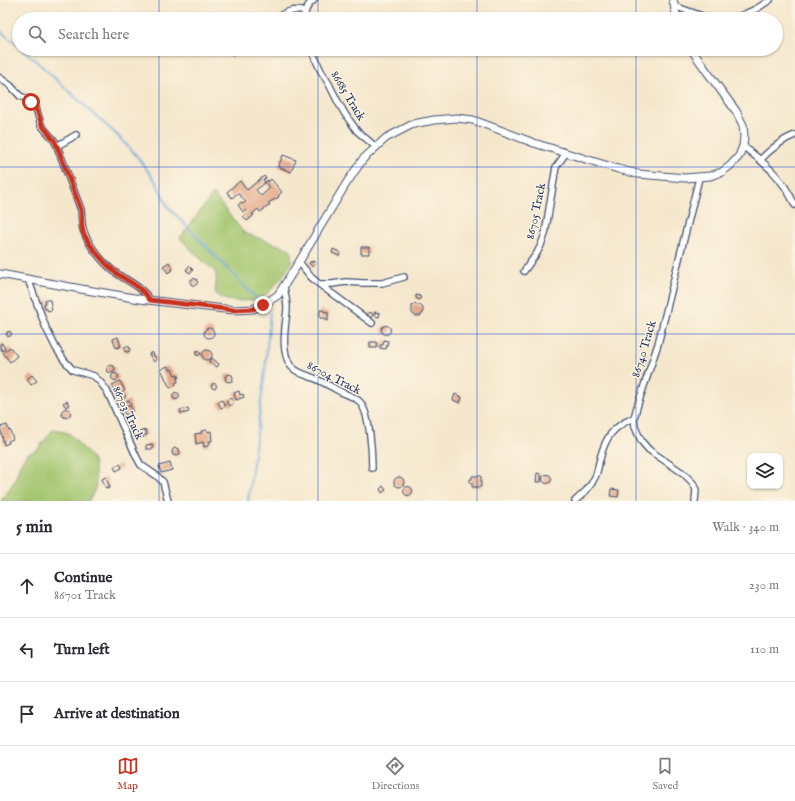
<!DOCTYPE html>
<meta charset="utf-8">
<style>
:root{--surface:#fff;--page:#f2f2f3;--text:#2b2b33;--muted:#7c7c81;--line:#e1e1e2;--accent:#c8321e}
body{margin:0;font-family:"IM FELL English",serif;background:var(--page);color:var(--text)}
.controls{position:absolute;right:12px;bottom:12px;display:grid;overflow:hidden;border-radius:8px;box-shadow:0 1px 3px #0004}
.controls button{width:36px;height:36px;display:grid;place-items:center;padding:0;border:0;border-bottom:1px solid var(--line);background:var(--surface);color:var(--text);font:20px sans-serif}
.stop{position:absolute;width:12px;height:12px;margin:-9px;border:3px solid #c8321e;border-radius:50%;background:#fff}
.stop.end{background:#c8321e;border-color:#fff;box-shadow:0 1px 4px #0008}
.list{margin:0;padding:0;list-style:none}
h2{display:flex;justify-content:space-between;align-items:center;height:52px;margin:0;padding:0 16px;font-size:17px}
h2 small{font-size:13px;font-weight:400;color:var(--muted)}
.list li{display:grid;grid-template-columns:26px 1fr auto;gap:12px;align-items:center;box-sizing:border-box;height:64px;padding:0 16px;border-top:1px solid var(--line)}
.list b{display:block;font-size:15px;white-space:nowrap}
.list p{margin:0;font-size:13px;white-space:nowrap;color:var(--muted)}
.list em{font-size:13px;font-style:normal;color:var(--muted)}
.icon{flex:none;width:22px;height:22px;fill:none;stroke:currentColor;stroke-width:2;stroke-linecap:round;stroke-linejoin:round}
.map{position:relative;flex:none;width:795px;height:501px;overflow:hidden}
.search{position:absolute;background:var(--surface);box-shadow:0 1px 3px #0004;left:12px;right:12px;top:12px;height:44px;display:flex;align-items:center;gap:10px;box-sizing:border-box;padding:0 14px;border-radius:22px;color:var(--muted);font-size:15px}
.sheet{height:244px;background:var(--surface)}
nav{display:flex;justify-content:space-around;align-items:center;box-sizing:border-box;height:56px;border-top:1px solid var(--line);background:var(--surface);font-size:11px;color:var(--muted)}
nav a{display:grid;justify-items:center;gap:2px}
nav .on{color:var(--accent)}
.map>svg:first-child{display:block}
.green{fill:#a4c66f;stroke:#607a66}
.lines{fill:none;stroke-linecap:round;stroke-linejoin:round}
.stream{stroke:#68a5d9;stroke-width:2}
.building{fill:#e4aa8b}
.minor-casing{stroke:#3c4b6e;stroke-width:8}
.tertiary-casing{stroke:#3c4b6e;stroke-width:9}
.minor{stroke:#fff;stroke-width:5.5}
.tertiary{stroke:#fff;stroke-width:7}
.route{stroke:#c8321e;stroke-width:5}
.grid{fill:none;stroke:#1d4ed8;stroke-width:1;stroke-opacity:0.55}
.labels{text-anchor:middle;dominant-baseline:central;stroke-width:3;stroke-linejoin:round;paint-order:stroke}
.street-label{font-size:12px;fill:#1b2f5e;stroke:#fcf5e5}
</style>
<div class="map">
<svg width="795" height="501" viewBox="0 0 795 501">
<rect width="100%" height="100%" fill="#fcf5e5"/>
<filter id="ink" filterUnits="userSpaceOnUse"><feTurbulence type="fractalNoise" baseFrequency=".025" numOctaves="2"/><feDisplacementMap in="SourceGraphic" scale="8" xChannelSelector="R" yChannelSelector="G"/><feConvolveMatrix kernelMatrix="1 2 1 2 8 2 1 2 1" color-interpolation-filters="sRGB"/></filter>
<filter id="wash" filterUnits="userSpaceOnUse"><feTurbulence type="fractalNoise" baseFrequency=".012" numOctaves="4" result="noise"/><feDisplacementMap in="SourceGraphic" scale="16" xChannelSelector="R" yChannelSelector="G"/><feGaussianBlur stdDeviation="0.9" result="paint"/><feColorMatrix in="noise" values="0 0 0 0 0 0 0 0 0 0 0 0 0 0 0 0 0 1.4 0 .05"/><feComposite in="paint" operator="in"/></filter>
<g filter="url(#wash)">
<rect width="100%" height="100%" fill="#f5e7cc"/>
<path class="green" d="M213,194l31,39 46,16c5,16 -4,21 -12,33 -5,5 -9,11 -16,15 -8,5 -37,6 -44,-1 -6,-6 1,-16 -3,-24 -2,-3 -7,-6 -9,-8 -9,-9 -18,-17 -26,-26z
M56,429l14,5 21,23 3,5 2,22 -1,5 -6,12h-88l14,-21 5,-16 6,-9 1,-1 10,-4 15,-19z"/>
<g class="lines">
<path class="stream" d="M0,31l19,15
M22,49l12,10 40,37 42,38 20,21 20,27 12,25 89,92
M248,501l17,-130 5,-58"/>
</g>
<g id="blocks">
<path class="building" d="M283,155l13,5 -5,12 -13,-5z
M264,176l2,2 -3,2 2,3 -9,7 5,6 9,-8 -5,-6 3,-2v2l3,-3 11,13 -4,4 1,1 -11,6 2,2 -10,7 -2,-3 -6,5 2,1 -7,6 -4,-5 4,-3 -2,-3 -2,2 -5,-7 4,-3 1,2 3,-2 -8,-9 -6,5 -5,-6 13,-11 7,9z
M361,247h8v7h-8z
M333,249l7,3 -1,4 -7,-3z
M311,261l1,2 1,-2 3,2 -3,4 -4,-4z
M169,262l4,7 -5,4 -5,-7z
M189,266l4,4 -3,3 -4,-3z
M190.5 282a3.5 3.5 0 1 1 7 0a3.5 3.5 0 1 1-7 0Z
M416,295l4,1 1,2 -2,2 -3,-2z
M45,300h5l2,10 -4,1 -1,-2h-2l-1,-6h2z
M415,303l1,2h4l3,3v5l-3,3h-5l-3,-3v-7z
M320,310h3v1l5,1v9h-2v-3h-6z
M375,312l5,1 -1,4 -5,-1z
M367.5 315a2.5 2.5 0 1 1 5 0a2.5 2.5 0 1 1-5 0Z
M381.5 330a4.5 4.5 0 1 1 9 0a4.5 4.5 0 1 1-9 0Z
M204 333a5 5 0 1 1 10 0a5 5 0 1 1-10 0Z
M6.5 334a2.5 2.5 0 1 1 5 0a2.5 2.5 0 1 1-5 0Z
M118,337l3,9 -5,2 -3,-9z
M384,340l4,1 -2,8 -6,-1v-3h3z
M370,342h7v6h-7z
M2,343l3,6 -3,2 -2,-4v-3z
M124 349a3 3 0 1 1 6 0a3 3 0 1 1-6 0Z
M10,347l7,9 -7,6 -7,-9z
M202 355a5 5 0 1 1 10 0a5 5 0 1 1-10 0Z
M195.5 353a2.5 2.5 0 1 1 5 0a2.5 2.5 0 1 1-5 0Z
M152,352l5,8 -3,2 -5,-8z
M212,358l7,6 -2,3 -8,-5z
M107 369a4 4 0 1 1 8 0a4 4 0 1 1-8 0Z
M168,366l2,4 2,-1 3,6 2,-1 2,3 -2,1 1,4 -3,1 1,2 -6,3 -9,-19z
M111.5 377a3.5 3.5 0 1 1 7 0a3.5 3.5 0 1 1-7 0Z
M225 378a4 4 0 1 1 8 0a4 4 0 1 1-8 0Z
M32,375l5,6 -6,4 -4,-6z
M120,381l5,10 -8,4 -5,-10z
M211.5 386a2.5 2.5 0 1 1 5 0a2.5 2.5 0 1 1-5 0Z
M239,391l1,4 3,-1 1,3 -8,3 -2,-7z
M172.5 396a3.5 3.5 0 1 1 7 0a3.5 3.5 0 1 1-7 0Z
M124,394l2,3 -5,4 -2,-3z
M455,394l7,3 -2,6 -7,-3z
M226.5 402a3.5 3.5 0 1 1 7 0a3.5 3.5 0 1 1-7 0Z
M129,400l2,4 -7,3 -2,-4z
M222,400l3,6 -4,2 -3,-6z
M67,401l2,4 -3,2 -3,-4z
M130,405l3,6 -8,4 -2,-6z
M188,408l1,4 -8,2 -1,-4z
M61.5 413a4.5 4.5 0 1 1 9 0a4.5 4.5 0 1 1-9 0Z
M7,425l2,6 1,-1 3,9 -5,2 1,2 -5,2 -4,-18z
M146,430l1,5h-4v3l-3,1 -2,-7z
M207,430l1,2 3,-1 1,10h-3l1,4 -6,2 -1,-5 -7,2 -1,-10 7,-1 -1,-2z
M152,444l1,5h-7v-4z
M172 452a4 4 0 1 1 8 0a4 4 0 1 1-8 0Z
M170,463l2,7 -11,3 -2,-7z
M120,464l2,4 -6,3 -2,-4z
M537,473l4,1v8h-5z
M542.5 479a4.5 4.5 0 1 1 9 0a4.5 4.5 0 1 1-9 0Z
M472,476h9v11h-9v-4h-2v-4h2z
M106,477l4,11 -4,1 -4,-10z
M394 482a5 5 0 1 1 10 0a5 5 0 1 1-10 0Z
M383,486l3,4 -4,3 -2,-4z
M403.5 491a4.5 4.5 0 1 1 9 0a4.5 4.5 0 1 1-9 0Z
M611,489l8,1 -1,7 -8,-1z"/>
</g>
</g>
<g filter="url(#ink)">
<use href="#blocks" fill-opacity="0" stroke="#3c4b6e" stroke-width="1"/>
<g class="lines">
<defs>
<path id="minor" d="M674,6l37,13
M274,19c10,-6 19,-11 31,-7
M305,19c-1,-8 2,-14 9,-19
M734,19l22,-10 14,-9
M311,49l10,22 8,13 9,18 7,12 12,17 19,16
M233,51l2,-2
M0,78l11,8 9,10 8,3 5,5 3,4 5,17 13,15 3,6 24,64c1,7 0,15 3,22 5,14 20,32 32,41 13,9 25,13 34,27
M57,146l19,-11
M743,146c24,19 39,31 52,59
M760,160c10,-10 21,-20 35,-25
M299,262l12,15 8,7h13l14,-2 17,1h19l22,-6
M524,271l13,-18 4,-8 4,-11 11,-67 10,-14
M28,279l18,49 10,20 8,12 9,10 21,6 7,7 6,8 30,67 4,7 16,11 6,6 5,19
M319,284l53,39
M284,287c1,7 3,14 3,21 -1,18 -7,40 3,57 6,8 16,10 24,13 9,4 18,9 27,14 7,3 14,5 19,10 10,12 12,50 12,66
M575,501c8,-7 16,-14 20,-24 3,-5 3,-12 5,-18 5,-21 13,-33 34,-41
M695,501l1,-11 -3,-7 -10,-10 -34,-23 -7,-8 -4,-8 -3,-7 -1,-9 3,-11 21,-63 41,-166"/>
<path id="tertiary" d="M673,0l4,19
M0,274l81,15 59,10 58,7 36,4 19,-1 10,-4 15,-10 21,-33 47,-78 17,-25 23,-21 27,-14 21,-4 23,-2 16,2 19,7 42,16 84,26 20,5 47,4 25,-2 12,-4 9,-7 8,-9 4,-10 1,-9 -1,-12 -7,-14 -28,-38 -17,-24"/>
</defs>
<use href="#minor" class="minor-casing"/>
<use href="#tertiary" class="tertiary-casing"/>
<use href="#minor" class="minor"/>
<use href="#tertiary" class="tertiary"/>
</g>
</g>
<g class="lines" filter="url(#ink)">
<path class="route" d="M31,102l5,6 6,17 12,15 3,6 24,64c1,7 0,15 2,22 6,14 21,31 33,41 13,9 25,13 34,27l84,10 19,-1 10,-4"/>
</g>
<path class="grid" d="M159,0v19M318,0v19M477,0v19M636,0v19M159,49v452M318,49v452M477,49v452M636,49v452M0,167h795M0,334h795"/>
<g class="labels">
<g class="street-label">
<text transform="translate(348 96) rotate(59)">86685 Track</text>
<text transform="translate(536 211) rotate(-78)">86705 Track</text>
<text transform="translate(644 349) rotate(-73)">86740 Track</text>
<text transform="translate(334 378) rotate(27)">86704 Track</text>
<text transform="translate(128 413) rotate(65)">86703 Track</text>
</g>
</g>
</svg>
<div class="controls">
<button><svg class="icon" aria-label="layers" viewBox="0 0 24 24"><path d="M12 4l9 5-9 5-9-5zM3 14l9 5 9-5"/></svg></button>
</div>
<div class="stop" style="left:31px;top:102px"></div>
<div class="stop end" style="left:263px;top:305px"></div>
<div class="search"><svg class="icon" aria-label="search" viewBox="0 0 24 24"><circle cx="10" cy="10" r="6"/><path d="M15 15l6 6"/></svg>Search here</div>
</div>
<section class="sheet">
<h2>5 min<small>Walk · 340 m</small></h2>
<ul class="list">
<li><svg class="icon" aria-label="ahead" viewBox="0 0 24 24"><path d="M12 20V5M6 11l6-6 6 6"/></svg><div><b>Continue</b><p>86701 Track</p></div><em>230 m</em></li>
<li><svg class="icon" aria-label="left" viewBox="0 0 24 24"><path d="M17 20v-9H6M10 6l-5 5 5 5"/></svg><div><b>Turn left</b></div><em>110 m</em></li>
<li><svg class="icon" aria-label="arrive" viewBox="0 0 24 24"><path d="M6 21V4h12l-3 4 3 4H6"/></svg><div><b>Arrive at destination</b></div></li>
</ul>
</section>
<nav>
<a class="on"><svg class="icon" aria-label="map" viewBox="0 0 24 24"><path d="M3 6l6-2 6 2 6-2v14l-6 2-6-2-6 2zM9 4v14M15 6v14"/></svg>Map</a>
<a><svg class="icon" aria-label="directions" viewBox="0 0 24 24"><path d="M12 3l9 9-9 9-9-9zM9 14v-3h6M13 9l2 2-2 2"/></svg>Directions</a>
<a><svg class="icon" aria-label="saved" viewBox="0 0 24 24"><path d="M7 4h10v16l-5-4-5 4z"/></svg>Saved</a>
</nav>
